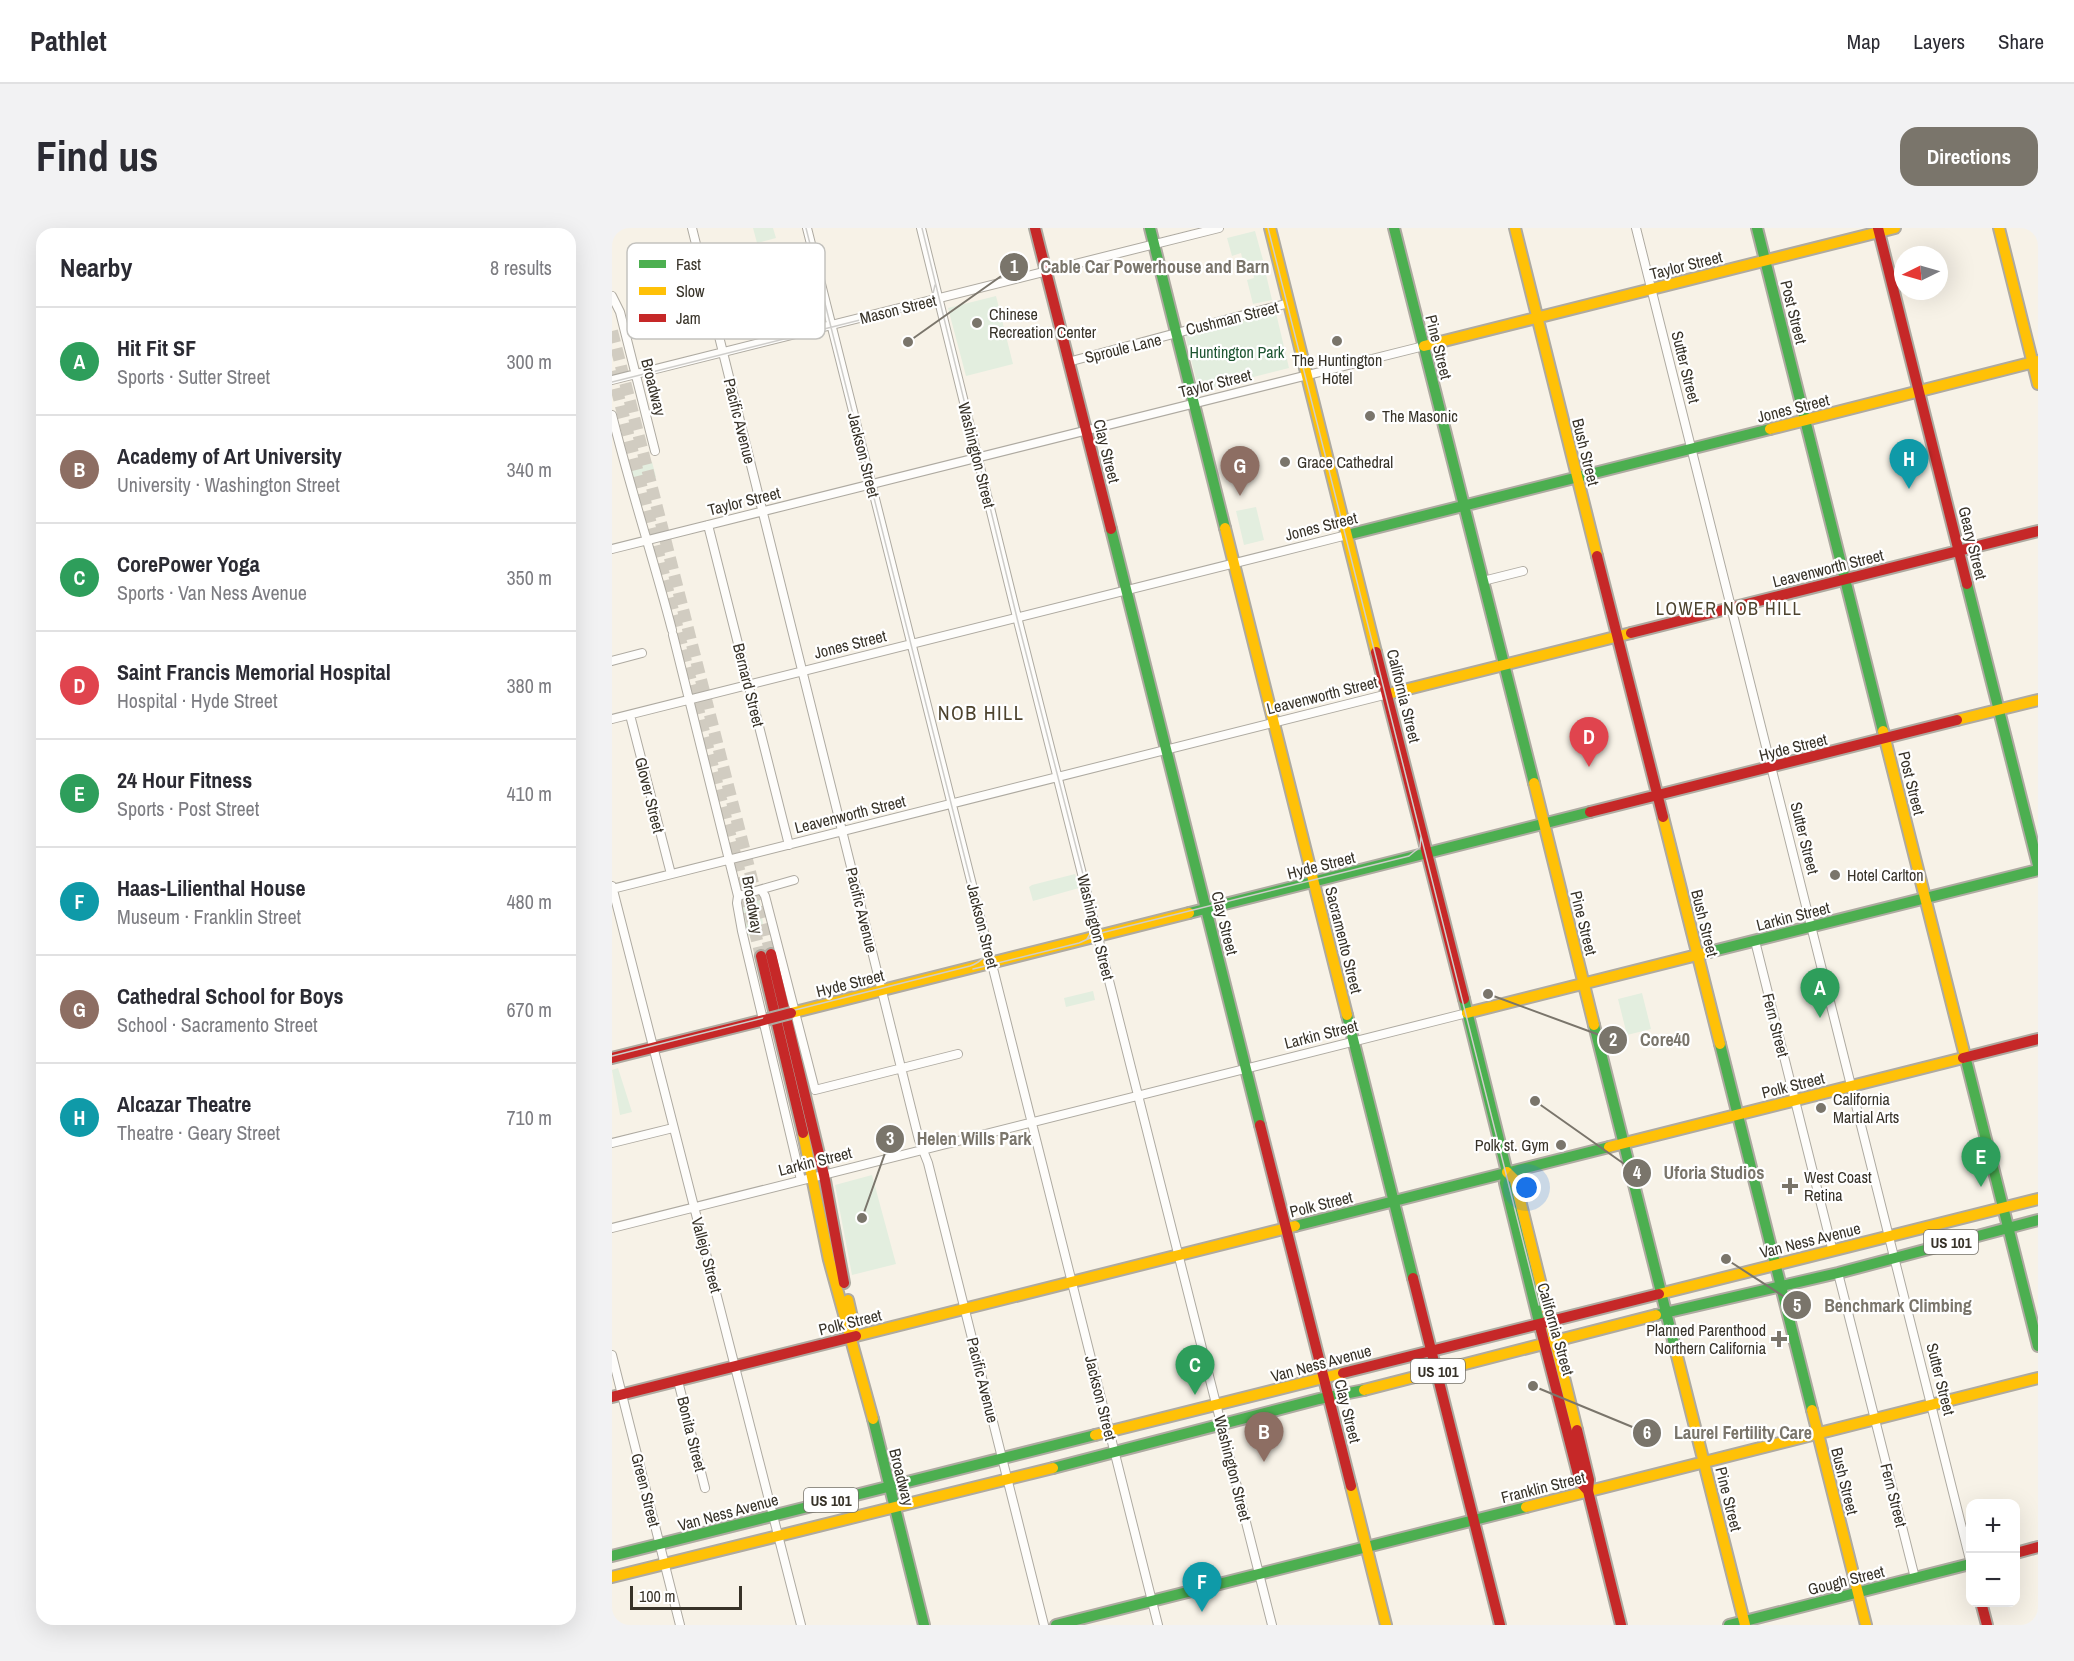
<!DOCTYPE html>
<meta charset="utf-8">
<style>
:root{--surface:#fff;--page:#f2f2f3;--text:#2b2b33;--muted:#7c7c81;--line:#e1e1e2;--accent:#7a756b}
body{margin:0;font-family:"Archivo Narrow",sans-serif;background:var(--page);color:var(--text)}
.controls{position:absolute;right:18px;bottom:18px;display:grid;overflow:hidden;border-radius:12px;box-shadow:0 6px 24px #0002}
.controls button{width:54px;height:54px;display:grid;place-items:center;padding:0;border:0;border-bottom:2px solid var(--line);background:var(--surface);color:var(--text);font:30px sans-serif}
.compass{position:absolute;left:1282px;top:18px;width:54px;height:54px;border-radius:50%;background:var(--surface);box-shadow:0 6px 24px #0002;rotate:265deg}
.scale{position:absolute;left:18px;bottom:15px;width:112px;box-sizing:border-box;padding-left:6px;border:3px solid #373228;border-top:0;font-size:16px;line-height:21px;white-space:nowrap;color:#373228;-webkit-text-stroke:4px #fff;paint-order:stroke}
.you{position:absolute;left:915px;top:960px;width:21px;height:21px;margin:-15px;border:4px solid #fff;border-radius:50%;background:#1a73e8;box-shadow:0 0 0 9px #1a73e833}
.badge{display:grid;place-items:center;width:39px;height:39px;border-radius:50%;background:var(--accent);color:#fff;font-size:20px;font-weight:700}
.pin{position:absolute;translate:-50% -50px;filter:drop-shadow(0 2px 3px #0008)}
.pin::after{content:'';position:absolute;top:32px;width:21px;height:18px;background:inherit;clip-path:polygon(0 0,100% 0,50% 100%)}
.list{margin:0;padding:0;list-style:none}
h2{display:flex;justify-content:space-between;align-items:center;height:78px;margin:0;padding:0 24px;font-size:26px}
h2 small{font-size:20px;font-weight:400;color:var(--muted)}
.list li{display:grid;grid-template-columns:39px 1fr auto;gap:18px;align-items:center;box-sizing:border-box;height:108px;padding:0 24px;border-top:2px solid var(--line)}
.list b{display:block;font-size:22px;white-space:nowrap}
.list p{margin:0;font-size:20px;white-space:nowrap;color:var(--muted)}
.list em{font-size:20px;font-style:normal;color:var(--muted)}
.map{position:relative;flex:none;width:1426px;height:1397px;overflow:hidden;border-radius:18px}
header{display:flex;align-items:center;gap:36px;box-sizing:border-box;height:84px;padding:0 30px;background:var(--surface);border-bottom:2px solid var(--line)}
header strong{font-size:28px}
nav{display:flex;gap:33px;margin-inline-start:auto;font-size:21px}
.intro{display:flex;align-items:center;justify-content:space-between;box-sizing:border-box;height:144px;padding:0 36px}
h1{margin:0;font-size:42px}
.button{padding:15px 27px;border-radius:18px;background:var(--accent);color:#fff;font-size:21px;font-weight:700}
main{display:flex;gap:36px;padding:0 36px}
aside{flex:1;background:var(--surface);border-radius:18px;box-shadow:0 6px 24px #0002}
.map>svg:first-child{display:block}
.green{fill:#e3eedf}
.lines{fill:none;stroke-linecap:round;stroke-linejoin:round}
.primary-tunnel{stroke:#d1ccc1;stroke-width:12;stroke-dasharray:12 6;stroke-linecap:butt}
.street-casing{stroke:#aeaaa1;stroke-width:10}
.fast-casing{stroke:#aeaaa1;stroke-width:14}
.slow-casing{stroke:#aeaaa1;stroke-width:14}
.jam-casing{stroke:#aeaaa1;stroke-width:14}
.street{stroke:#fefdfb;stroke-width:8}
.fast{stroke:#4caf50;stroke-width:10}
.slow{stroke:#ffc107;stroke-width:10}
.jam{stroke:#c62828;stroke-width:10}
.tram{stroke:#cecdca;stroke-width:1.5}
.jam-bridge-casing{stroke:#aeaaa1;stroke-width:14;stroke-linecap:butt}
.jam-bridge{stroke:#c62828;stroke-width:10}
.poi-dot{fill:#7a756b;stroke:#fff;stroke-width:2}
.labels{text-anchor:middle;dominant-baseline:central;stroke-width:4.5;stroke-linejoin:round;paint-order:stroke}
.shield{fill:#fff;stroke:#737068;stroke-width:1.5}
.shield-label{font-size:15px;font-weight:bold;fill:#373228}
.street-label{font-size:16px;fill:#373228;stroke:#fff}
.poi-label{font-size:16px;fill:#373228;stroke:#fff;text-anchor:start}
.park-label{font-size:16px;fill:#1d5431;stroke:#fff}
.neighbourhood-label{font-size:18px;letter-spacing:1.5px;fill:#4d432e;stroke:#fff}
.quarter-label{font-size:20px;letter-spacing:1.5px;fill:#4d432e;stroke:#fff}
.key{fill:#fff;stroke:#c3c2be;stroke-width:1.5}
.key-label{font-size:16px;fill:#373228}
.leader{fill:none;stroke:#7a756b;stroke-width:2}
.callout-dot{fill:#7a756b;stroke:#fff;stroke-width:2}
.mark-label{font-size:18px;text-anchor:middle;font-weight:bold;fill:#fff}
.callout-label{font-size:18px;text-anchor:middle;font-weight:bold;fill:#7a756b;stroke:#fff;stroke-width:4.5;stroke-linejoin:round;paint-order:stroke}
</style>
<header>
<strong>Pathlet</strong>
<nav><a>Map</a><a>Layers</a><a>Share</a></nav>
</header>
<div class="intro"><h1>Find us</h1><a class="button">Directions</a></div>
<main>
<aside>
<h2>Nearby<small>8 results</small></h2>
<ul class="list">
<li><span class="badge" style="background:#2e9e5b">A</span><div><b>Hit Fit SF</b><p>Sports · Sutter Street</p></div><em>300 m</em></li>
<li><span class="badge" style="background:#8d6e63">B</span><div><b>Academy of Art University</b><p>University · Washington Street</p></div><em>340 m</em></li>
<li><span class="badge" style="background:#2e9e5b">C</span><div><b>CorePower Yoga</b><p>Sports · Van Ness Avenue</p></div><em>350 m</em></li>
<li><span class="badge" style="background:#e0444e">D</span><div><b>Saint Francis Memorial Hospital</b><p>Hospital · Hyde Street</p></div><em>380 m</em></li>
<li><span class="badge" style="background:#2e9e5b">E</span><div><b>24 Hour Fitness</b><p>Sports · Post Street</p></div><em>410 m</em></li>
<li><span class="badge" style="background:#0f9aa8">F</span><div><b>Haas-Lilienthal House</b><p>Museum · Franklin Street</p></div><em>480 m</em></li>
<li><span class="badge" style="background:#8d6e63">G</span><div><b>Cathedral School for Boys</b><p>School · Sacramento Street</p></div><em>670 m</em></li>
<li><span class="badge" style="background:#0f9aa8">H</span><div><b>Alcazar Theatre</b><p>Theatre · Geary Street</p></div><em>710 m</em></li>
</ul>
</aside>
<div class="map">
<svg width="1426" height="1397" viewBox="0 0 1426 1397">
<rect width="100%" height="100%" fill="#f7f2e7"/>
<path class="green" d="M141,0h20l3,10 -19,5z
M643,3l8,29 -20,2 -2,-9 -9,3 -5,-18z
M653,42l7,30 -19,4 -6,-24 7,-2 -1,-5z
M384,68l17,68 -47,12 -18,-68z
M664,85l13,55 -90,23 -14,-56z
M40,234l4,15 -23,5 -3,-14z
M644,279l8,33 -20,5 -8,-34z
M463,646l4,14 -46,13 -4,-14 3,-2z
M147,667l4,29 5,1 1,5 -22,6 -8,-34z
M481,763l2,9 -29,7 -2,-9z
M1030,765l9,36 -24,6 -9,-36z
M6,840l14,44 -12,3 -8,-45z
M260,947l24,89 -44,11 -17,-90z"/>
<g class="lines">
<path class="primary-tunnel" d="M0,103l159,623
M0,143l149,585"/>
<defs>
<path id="street" d="M80,0l227,912 9,23 116,462
M195,0l351,1397
M309,0l94,381 257,1016
M1024,0l334,1332
M0,68l8,16 35,139
M456,134l221,-59
M0,152l607,-152
M0,187c18,73 41,142 60,215
M96,297l81,320
M0,321l812,-203
M871,353l40,-10
M61,407l65,261 -1,7 5,28 59,249
M0,433l30,-8
M18,487l41,159
M0,491l735,-184
M0,658l189,739
M0,661l776,-195
M150,663l3,5 50,194 143,-36
M126,668l56,-16
M1143,713l77,307
M0,915l61,-15
M0,1000l855,-215
M1226,1045l77,305
M0,1127l68,270
M66,1153l27,107"/>
<path id="fast" d="M538,0l75,300
M782,0l140,555
M1145,0l126,503
M499,301l149,596
M735,307l423,-106
M1355,356l71,281
M577,685l401,-101
M1097,724l329,-82
M852,771l43,173 -2,11 36,147
M735,787l66,263
M982,797l82,327
M1108,816l92,366
M1352,824l74,294
M683,998l314,-79
M1044,1087l182,-42 200,-53
M261,1191l22,89
M441,1240l266,-69 45,-9
M283,1280l29,117
M0,1328l483,-121
M444,1397l470,-118
M1117,1397l241,-61"/>
<path id="slow" d="M658,0l106,424
M903,0l82,328
M1387,0l39,156
M812,118l471,-118
M1158,201l268,-68
M613,300l122,487
M776,466l243,-61
M1345,492l81,-20
M1271,503l81,321
M922,555l60,242
M1051,589l57,227
M179,785l398,-100
M855,785l242,-61
M191,905l26,127 44,159
M997,919l354,-89
M895,944l8,8 62,250
M1047,1066l379,-95
M236,1072l6,26 -2,11
M244,1108l439,-110
M1064,1124l69,273
M752,1162l292,-75
M1200,1182l54,215
M483,1207l248,-62
M739,1258l35,139
M914,1279l512,-129
M0,1349l441,-109"/>
<path id="jam" d="M423,0l76,301
M1266,0l89,356
M985,328l66,261
M1019,405l407,-102
M764,424l88,347
M978,584l367,-92
M159,726l53,221 20,108
M149,728l42,177
M0,830l156,-39
M1351,830l75,-19
M648,897l91,361
M801,1050l87,347
M929,1102l39,152 8,9
M731,1145l316,-79
M0,1169l244,-61
M965,1202l12,50 -1,11 33,134
M1404,1325l22,-6
M1369,1374l6,23"/>
</defs>
<use href="#street" class="street-casing"/>
<use href="#fast" class="fast-casing"/>
<use href="#slow" class="slow-casing"/>
<use href="#jam" class="jam-casing"/>
<use href="#street" class="street"/>
<use href="#fast" class="fast"/>
<use href="#slow" class="slow"/>
<use href="#jam" class="jam"/>
<path class="tram" d="M310,0l96,394 75,291v16l-6,10
M656,0l271,1077
M0,154l308,-77 12,-7 3,-13
M361,741l106,-26 22,-10 308,-77 11,-9 1,-11
M0,828l358,-90c12,-4 18,-11 16,-24l-180,-714"/>
<defs>
<path id="jam-bridge" d="M156,791l23,-6"/>
</defs>
<use href="#jam-bridge" class="jam-bridge-casing"/>
<use href="#jam-bridge" class="jam-bridge"/>
</g>
<g class="poi-dot">
<circle cx="365" cy="95" r="6"/>
<circle cx="725" cy="113" r="6"/>
<circle cx="758" cy="188" r="6"/>
<circle cx="673" cy="234" r="6"/>
<circle cx="1223" cy="647" r="6"/>
<circle cx="1209" cy="880" r="6"/>
<circle cx="949" cy="917" r="6"/>
<path d="M1175 949h6v6h6v6h-6v6h-6v-6h-6v-6h6z"/>
<path d="M1164 1102h6v6h6v6h-6v6h-6v-6h-6v-6h6z"/>
</g>
<g class="labels">
<g class="shield">
<rect x="1312" y="1002" width="54" height="24" rx="4.5"/>
<rect x="799" y="1131" width="54" height="24" rx="4.5"/>
<rect x="192" y="1260" width="54" height="24" rx="4.5"/>
</g>
<g class="shield-label">
<text x="1339" y="1014">US 101</text>
<text x="826" y="1143">US 101</text>
<text x="219" y="1272">US 101</text>
</g>
<g class="street-label">
<text transform="translate(1074 37) rotate(-14)">Taylor Street</text>
<text transform="translate(286 81) rotate(-14)">Mason Street</text>
<text transform="translate(1182 84) rotate(76)">Post Street</text>
<text transform="translate(620 90) rotate(-14)">Cushman Street</text>
<text transform="translate(827 119) rotate(76)">Pine Street</text>
<text transform="translate(511 120) rotate(-14)">Sproule Lane</text>
<text transform="translate(1074 139) rotate(76)">Sutter Street</text>
<text transform="translate(603 155) rotate(-14)">Taylor Street</text>
<text transform="translate(42 159) rotate(76)">Broadway</text>
<text transform="translate(1181 180) rotate(-14)">Jones Street</text>
<text transform="translate(128 193) rotate(76)">Pacific Avenue</text>
<text transform="translate(495 223) rotate(76)">Clay Street</text>
<text transform="translate(974 224) rotate(76)">Bush Street</text>
<text transform="translate(252 227) rotate(76)">Jackson Street</text>
<text transform="translate(365 227) rotate(76)">Washington Street</text>
<text transform="translate(132 273) rotate(-14)">Taylor Street</text>
<text transform="translate(709 298) rotate(-14)">Jones Street</text>
<text transform="translate(1361 315) rotate(76)">Geary Street</text>
<text transform="translate(1216 340) rotate(-14)">Leavenworth Street</text>
<text transform="translate(238 416) rotate(-14)">Jones Street</text>
<text transform="translate(137 457) rotate(76)">Bernard Street</text>
<text transform="translate(710 467) rotate(-14)">Leavenworth Street</text>
<text transform="translate(792 468) rotate(76)">California Street</text>
<text transform="translate(1181 519) rotate(-14)">Hyde Street</text>
<text transform="translate(1300 555) rotate(76)">Post Street</text>
<text transform="translate(38 567) rotate(76)">Glover Street</text>
<text transform="translate(238 586) rotate(-14)">Leavenworth Street</text>
<text transform="translate(1193 610) rotate(76)">Sutter Street</text>
<text transform="translate(709 637) rotate(-14)">Hyde Street</text>
<text transform="translate(141 677) rotate(80)">Broadway</text>
<text transform="translate(250 682) rotate(76)">Pacific Avenue</text>
<text transform="translate(1181 688) rotate(-14)">Larkin Street</text>
<text transform="translate(613 695) rotate(76)">Clay Street</text>
<text transform="translate(972 695) rotate(76)">Pine Street</text>
<text transform="translate(1093 695) rotate(76)">Bush Street</text>
<text transform="translate(371 698) rotate(76)">Jackson Street</text>
<text transform="translate(484 699) rotate(76)">Washington Street</text>
<text transform="translate(732 712) rotate(76)">Sacramento Street</text>
<text transform="translate(238 755) rotate(-14)">Hyde Street</text>
<text transform="translate(1164 797) rotate(76)">Fern Street</text>
<text transform="translate(709 806) rotate(-14)">Larkin Street</text>
<text transform="translate(1181 857) rotate(-14)">Polk Street</text>
<text transform="translate(203 933) rotate(-14)">Larkin Street</text>
<text transform="translate(709 976) rotate(-14)">Polk Street</text>
<text transform="translate(1198 1012) rotate(-14)">Van Ness Avenue</text>
<text transform="translate(95 1027) rotate(75)">Vallejo Street</text>
<text transform="translate(238 1094) rotate(-14)">Polk Street</text>
<text transform="translate(944 1101) rotate(74)">California Street</text>
<text transform="translate(709 1135) rotate(-15)">Van Ness Avenue</text>
<text transform="translate(1329 1151) rotate(76)">Sutter Street</text>
<text transform="translate(371 1152) rotate(76)">Pacific Avenue</text>
<text transform="translate(489 1170) rotate(76)">Jackson Street</text>
<text transform="translate(736 1183) rotate(76)">Clay Street</text>
<text transform="translate(80 1206) rotate(76)">Bonita Street</text>
<text transform="translate(621 1240) rotate(76)">Washington Street</text>
<text transform="translate(290 1249) rotate(76)">Broadway</text>
<text transform="translate(1233 1253) rotate(76)">Bush Street</text>
<text transform="translate(931 1259) rotate(-14)">Franklin Street</text>
<text transform="translate(34 1262) rotate(76)">Green Street</text>
<text transform="translate(1282 1267) rotate(76)">Fern Street</text>
<text transform="translate(1117 1271) rotate(76)">Pine Street</text>
<text transform="translate(116 1284) rotate(-15)">Van Ness Avenue</text>
<text transform="translate(1234 1352) rotate(-14)">Gough Street</text>
</g>
<g class="poi-label">
<text x="377" y="86">Chinese<tspan x="377" dy="18">Recreation Center</tspan></text>
<text x="725" y="132" text-anchor="middle">The Huntington<tspan x="725" dy="18">Hotel</tspan></text>
<text x="770" y="188">The Masonic</text>
<text x="685" y="234">Grace Cathedral</text>
<text x="1235" y="647">Hotel Carlton</text>
<text x="1221" y="871">California<tspan x="1221" dy="18">Martial Arts</tspan></text>
<text x="937" y="917" text-anchor="end">Polk st. Gym</text>
<text x="1192" y="949">West Coast<tspan x="1192" dy="18">Retina</tspan></text>
<text x="1154" y="1102" text-anchor="end">Planned Parenthood<tspan x="1154" dy="18">Northern California</tspan></text>
</g>
<g class="park-label">
<text x="625" y="124">Huntington Park</text>
</g>
<g class="neighbourhood-label">
<text x="1117" y="380">LOWER NOB HILL</text>
</g>
<g class="quarter-label">
<text x="369" y="484">NOB HILL</text>
</g>
</g>
<rect x="15" y="15" width="198" height="96" rx="9" class="key"/>
<rect x="27" y="32" width="27" height="8" fill="#4caf50"/>
<rect x="27" y="59" width="27" height="8" fill="#ffc107"/>
<rect x="27" y="86" width="27" height="8" fill="#c62828"/>
<g class="key-label">
<text x="64" y="42">Fast</text>
<text x="64" y="69">Slow</text>
<text x="64" y="96">Jam</text>
</g>
<path class="leader" d="M296 114L402 39M876 766L1001 812M250 990L278 911M923 873L1025 945M1114 1031L1185 1077M921 1158L1035 1205"/>
<g class="callout-dot">
<circle cx="296" cy="114" r="6"/>
<circle cx="876" cy="766" r="6"/>
<circle cx="250" cy="990" r="6"/>
<circle cx="923" cy="873" r="6"/>
<circle cx="1114" cy="1031" r="6"/>
<circle cx="921" cy="1158" r="6"/>
<circle cx="402" cy="39" r="15"/>
<circle cx="1001" cy="812" r="15"/>
<circle cx="278" cy="911" r="15"/>
<circle cx="1025" cy="945" r="15"/>
<circle cx="1185" cy="1077" r="15"/>
<circle cx="1035" cy="1205" r="15"/>
</g>
<g class="mark-label">
<text x="402" y="45">1</text>
<text x="1001" y="818">2</text>
<text x="278" y="917">3</text>
<text x="1025" y="951">4</text>
<text x="1185" y="1084">5</text>
<text x="1035" y="1211">6</text>
</g>
<g class="callout-label">
<text x="543" y="45">Cable Car Powerhouse and Barn</text>
<text x="1053" y="818">Core40</text>
<text x="362" y="917">Helen Wills Park</text>
<text x="1102" y="951">Uforia Studios</text>
<text x="1286" y="1084">Benchmark Climbing</text>
<text x="1131" y="1211">Laurel Fertility Care</text>
</g>
</svg>
<div class="controls">
<button>+</button>
<button>−</button>
</div>
<svg class="compass" viewBox="-18 -18 36 36"><path d="M0-13l5 13h-10z" fill="#e53935"/><path d="M0 13l5-13h-10z" fill="#7c7c81"/></svg>
<div class="scale">100 m</div>
<div class="you"></div>
<div class="pin badge" style="left:1208px;top:790px;background:#2e9e5b">A</div>
<div class="pin badge" style="left:652px;top:1234px;background:#8d6e63">B</div>
<div class="pin badge" style="left:583px;top:1167px;background:#2e9e5b">C</div>
<div class="pin badge" style="left:977px;top:539px;background:#e0444e">D</div>
<div class="pin badge" style="left:1369px;top:959px;background:#2e9e5b">E</div>
<div class="pin badge" style="left:590px;top:1384px;background:#0f9aa8">F</div>
<div class="pin badge" style="left:628px;top:268px;background:#8d6e63">G</div>
<div class="pin badge" style="left:1297px;top:261px;background:#0f9aa8">H</div>
</div>
</main>
